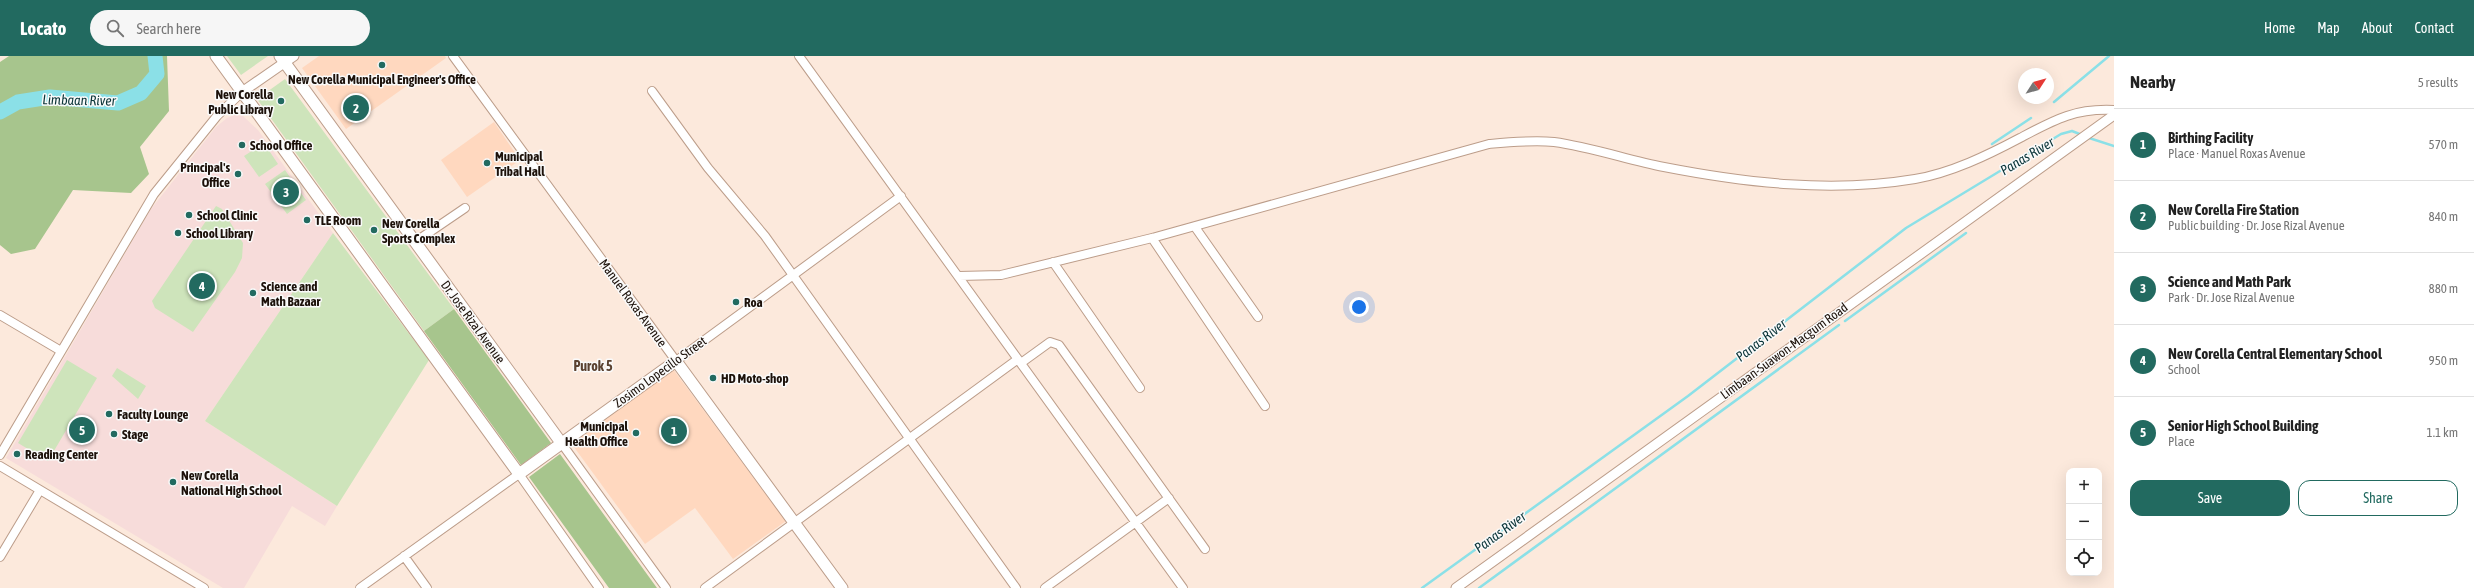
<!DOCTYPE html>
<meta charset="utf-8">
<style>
:root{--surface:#fff;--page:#f6f6f6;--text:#222;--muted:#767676;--line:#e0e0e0;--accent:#226a60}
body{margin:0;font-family:"Asap Condensed",sans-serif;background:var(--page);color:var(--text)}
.controls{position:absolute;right:12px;bottom:12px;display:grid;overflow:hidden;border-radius:8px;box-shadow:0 4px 16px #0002}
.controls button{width:36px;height:36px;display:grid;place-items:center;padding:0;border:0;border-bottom:1px solid var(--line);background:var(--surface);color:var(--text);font:20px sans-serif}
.compass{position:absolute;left:2018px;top:12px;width:36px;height:36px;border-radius:50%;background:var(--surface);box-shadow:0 4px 16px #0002;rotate:54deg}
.you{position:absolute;left:1359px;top:251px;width:14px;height:14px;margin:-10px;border:3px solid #fff;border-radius:50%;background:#1a73e8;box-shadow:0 0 0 6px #1a73e833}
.badge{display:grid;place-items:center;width:26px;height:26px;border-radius:50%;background:var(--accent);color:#fff;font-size:13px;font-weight:700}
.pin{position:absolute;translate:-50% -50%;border:2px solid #fff;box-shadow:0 1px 4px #0006}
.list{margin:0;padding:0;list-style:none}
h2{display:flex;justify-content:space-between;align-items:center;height:52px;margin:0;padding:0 16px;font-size:17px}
h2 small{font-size:13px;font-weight:400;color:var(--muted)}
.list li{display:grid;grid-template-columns:26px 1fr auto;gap:12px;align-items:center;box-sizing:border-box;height:72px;padding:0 16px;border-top:1px solid var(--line)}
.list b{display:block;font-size:15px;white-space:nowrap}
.list p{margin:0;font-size:13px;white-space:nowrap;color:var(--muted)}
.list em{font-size:13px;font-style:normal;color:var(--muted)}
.actions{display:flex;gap:8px;padding:12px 16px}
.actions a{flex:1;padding:9px 0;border:1px solid var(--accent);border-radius:12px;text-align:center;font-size:14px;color:var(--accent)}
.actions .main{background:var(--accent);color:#fff}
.icon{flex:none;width:22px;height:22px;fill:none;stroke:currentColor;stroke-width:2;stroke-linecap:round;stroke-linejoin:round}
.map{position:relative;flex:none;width:2114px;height:532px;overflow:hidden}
header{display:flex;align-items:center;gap:24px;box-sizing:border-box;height:56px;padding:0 20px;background:var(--accent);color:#fff}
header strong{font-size:19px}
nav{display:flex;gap:22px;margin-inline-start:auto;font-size:14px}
.search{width:280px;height:36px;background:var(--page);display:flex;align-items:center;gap:10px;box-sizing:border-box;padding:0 14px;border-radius:22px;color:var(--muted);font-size:15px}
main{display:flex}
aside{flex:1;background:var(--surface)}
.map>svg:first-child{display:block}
.built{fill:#ffd8bf}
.education{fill:#f7dcda}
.green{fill:#cee4bb}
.forest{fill:#a7c58d}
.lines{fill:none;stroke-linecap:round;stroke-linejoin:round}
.stream{stroke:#8be0e7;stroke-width:2.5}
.river{stroke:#8be0e7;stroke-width:15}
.minor-casing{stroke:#bc9d8a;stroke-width:10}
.tertiary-casing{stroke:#bc9d8a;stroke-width:11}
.secondary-casing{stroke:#bc9d8a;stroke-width:13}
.minor{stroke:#fff;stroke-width:8}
.tertiary{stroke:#fff;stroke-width:9}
.secondary{stroke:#fff;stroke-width:11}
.poi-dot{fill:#226a60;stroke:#fafafa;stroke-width:1.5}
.labels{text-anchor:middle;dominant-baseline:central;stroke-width:3;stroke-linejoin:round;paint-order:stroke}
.poi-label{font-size:13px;font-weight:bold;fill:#1c110a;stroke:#fafafa;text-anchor:start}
.street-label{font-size:13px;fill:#1c110a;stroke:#fafafa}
.water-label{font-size:14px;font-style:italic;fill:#0a3438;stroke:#fafafa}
.neighbourhood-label{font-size:14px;font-weight:bold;fill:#5b4231;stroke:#fafafa}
</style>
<header>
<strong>Locato</strong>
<div class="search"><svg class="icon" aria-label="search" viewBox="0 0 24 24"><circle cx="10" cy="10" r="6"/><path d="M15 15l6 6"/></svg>Search here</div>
<nav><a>Home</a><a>Map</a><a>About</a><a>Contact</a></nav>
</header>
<main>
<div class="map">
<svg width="2114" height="532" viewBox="0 0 2114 532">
<rect width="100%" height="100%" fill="#fce9dc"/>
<path class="built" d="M319,0h126l1,2 -100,71 -44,-61z
M494,66l26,38 -53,37 -26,-37z
M673,313l113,152 -53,38 -38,-51 -50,36 -74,-101z"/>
<path class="education" d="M235,59l8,1 15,14 75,103 -128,188 132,85 -12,20 -33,-20 -48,82h-21l-217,-130 145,-249 65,-82 11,-9z"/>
<path class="green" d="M227,0h41l-27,19z
M285,23l169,230 -30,22 -167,-232z
M264,87l14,21 -19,13 -15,-21z
M285,114l21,30 -19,14 -22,-30z
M216,150l6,3 21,34 -1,15 -7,14 -42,60 -38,-24 -3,-7z
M333,177l96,127 -92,146 -132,-85z
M67,304l30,18 -49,83 -30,-18z
M117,312l29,18 -8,13 -26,-23z"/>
<path class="forest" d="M9,0h158l2,55 -29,36 9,27 -18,19 -58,-3 -38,59 -24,5 -11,-9v-183z
M454,253l97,134 -30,22 -97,-134z
M560,398l97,134h-48l-80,-111z"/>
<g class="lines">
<path class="stream" d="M2054,46l55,-46
M2086,81l28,9
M1992,88l39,-26
M1845,265l121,-88
M1422,532l266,-192 218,-168 155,-94 11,-3 10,4
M1479,532l360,-263"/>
<path class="river" d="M0,56l18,-10 32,-5 68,6 23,-10 16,-19 -2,-18"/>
<defs>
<path id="minor" d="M453,0l223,305 225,-165
M799,0l384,532
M652,35l56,77 57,68 251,352
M1195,171l63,90
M1152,182l113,168
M415,186l50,-34
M1053,206l87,126
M959,220l42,-1 151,-37 337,-94c22,-2 43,-4 65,-2 37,5 74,18 110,25 82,16 168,26 251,12 36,-6 73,-24 105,-41 34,-18 55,-30 94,-28
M0,259l61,36
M1021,307l29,-21 9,3 146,204
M562,388l104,144
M0,399l154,-261 63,-78 25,-24
M0,410l204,122
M404,500l23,32
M0,501l40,-67
M360,532l159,-114 80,114
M705,532l313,-229
M1045,532l124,-90"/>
<path id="tertiary" d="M242,36l52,-36
M1456,532l658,-473"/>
<path id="secondary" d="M216,0l303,418 157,-113 166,227
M280,0l282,388"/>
</defs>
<use href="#minor" class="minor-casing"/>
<use href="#tertiary" class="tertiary-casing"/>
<use href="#secondary" class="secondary-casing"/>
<use href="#minor" class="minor"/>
<use href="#tertiary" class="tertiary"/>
<use href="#secondary" class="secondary"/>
</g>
<g class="poi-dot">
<circle cx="382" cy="9" r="4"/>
<circle cx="281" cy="45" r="4"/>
<circle cx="242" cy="89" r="4"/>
<circle cx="487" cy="107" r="4"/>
<circle cx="238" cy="118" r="4"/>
<circle cx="189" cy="159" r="4"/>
<circle cx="307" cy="164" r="4"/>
<circle cx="374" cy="174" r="4"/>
<circle cx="178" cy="177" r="4"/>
<circle cx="253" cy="237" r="4"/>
<circle cx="736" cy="246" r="4"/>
<circle cx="713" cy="322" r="4"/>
<circle cx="109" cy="358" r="4"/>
<circle cx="636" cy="377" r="4"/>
<circle cx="114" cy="378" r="4"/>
<circle cx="17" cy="398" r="4"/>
<circle cx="173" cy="426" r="4"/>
</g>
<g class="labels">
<g class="poi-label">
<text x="382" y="23" text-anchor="middle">New Corella Municipal Engineer's Office</text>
<text x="273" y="38" text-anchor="end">New Corella<tspan x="273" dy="15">Public Library</tspan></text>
<text x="250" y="89">School Office</text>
<text x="495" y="100">Municipal<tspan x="495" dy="15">Tribal Hall</tspan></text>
<text x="230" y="111" text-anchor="end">Principal's<tspan x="230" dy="15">Office</tspan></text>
<text x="197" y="159">School Clinic</text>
<text x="315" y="164">TLE Room</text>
<text x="382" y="167">New Corella<tspan x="382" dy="15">Sports Complex</tspan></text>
<text x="186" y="177">School Library</text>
<text x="261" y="230">Science and<tspan x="261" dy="15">Math Bazaar</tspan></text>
<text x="744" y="246">Roa</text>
<text x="721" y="322">HD Moto-shop</text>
<text x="117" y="358">Faculty Lounge</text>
<text x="628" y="370" text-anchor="end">Municipal<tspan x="628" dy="15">Health Office</tspan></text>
<text x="122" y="378">Stage</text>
<text x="25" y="398">Reading Center</text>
<text x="181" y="419">New Corella<tspan x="181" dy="15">National High School</tspan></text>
</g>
<g class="street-label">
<text transform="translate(633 247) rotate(54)">Manuel Roxas Avenue</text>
<text transform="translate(473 266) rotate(54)">Dr. Jose Rizal Avenue</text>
<text transform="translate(1784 295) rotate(-36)">Limbaan-Suawon-Macgum Road</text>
<text transform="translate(660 316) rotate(-36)">Zosimo Lopecillo Street</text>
</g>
<g class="water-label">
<text transform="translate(79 44) rotate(1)">Limbaan River</text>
<text transform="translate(2027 100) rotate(-31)">Panas River</text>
<text transform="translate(1761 284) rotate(-38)">Panas River</text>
<text transform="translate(1500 476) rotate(-36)">Panas River</text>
</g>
<g class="neighbourhood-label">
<text x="593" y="310">Purok 5</text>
</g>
</g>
</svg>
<div class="controls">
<button>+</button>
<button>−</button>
<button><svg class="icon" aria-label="locate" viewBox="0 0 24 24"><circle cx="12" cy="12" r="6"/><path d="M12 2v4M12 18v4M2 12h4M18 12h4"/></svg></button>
</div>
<svg class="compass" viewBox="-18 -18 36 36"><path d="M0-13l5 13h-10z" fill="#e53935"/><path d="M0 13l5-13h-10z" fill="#767676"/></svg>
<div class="you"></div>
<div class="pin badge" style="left:674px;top:375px">1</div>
<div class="pin badge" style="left:356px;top:52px">2</div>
<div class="pin badge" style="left:286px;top:136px">3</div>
<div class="pin badge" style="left:202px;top:230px">4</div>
<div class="pin badge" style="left:82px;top:374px">5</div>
</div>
<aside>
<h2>Nearby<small>5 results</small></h2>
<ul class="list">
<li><span class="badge">1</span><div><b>Birthing Facility</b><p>Place · Manuel Roxas Avenue</p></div><em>570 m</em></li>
<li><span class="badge">2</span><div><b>New Corella Fire Station</b><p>Public building · Dr. Jose Rizal Avenue</p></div><em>840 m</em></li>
<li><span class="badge">3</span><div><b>Science and Math Park</b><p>Park · Dr. Jose Rizal Avenue</p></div><em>880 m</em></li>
<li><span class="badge">4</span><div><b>New Corella Central Elementary School</b><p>School</p></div><em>950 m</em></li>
<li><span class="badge">5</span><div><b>Senior High School Building</b><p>Place</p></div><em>1.1 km</em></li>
</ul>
<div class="actions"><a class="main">Save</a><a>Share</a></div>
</aside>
</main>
